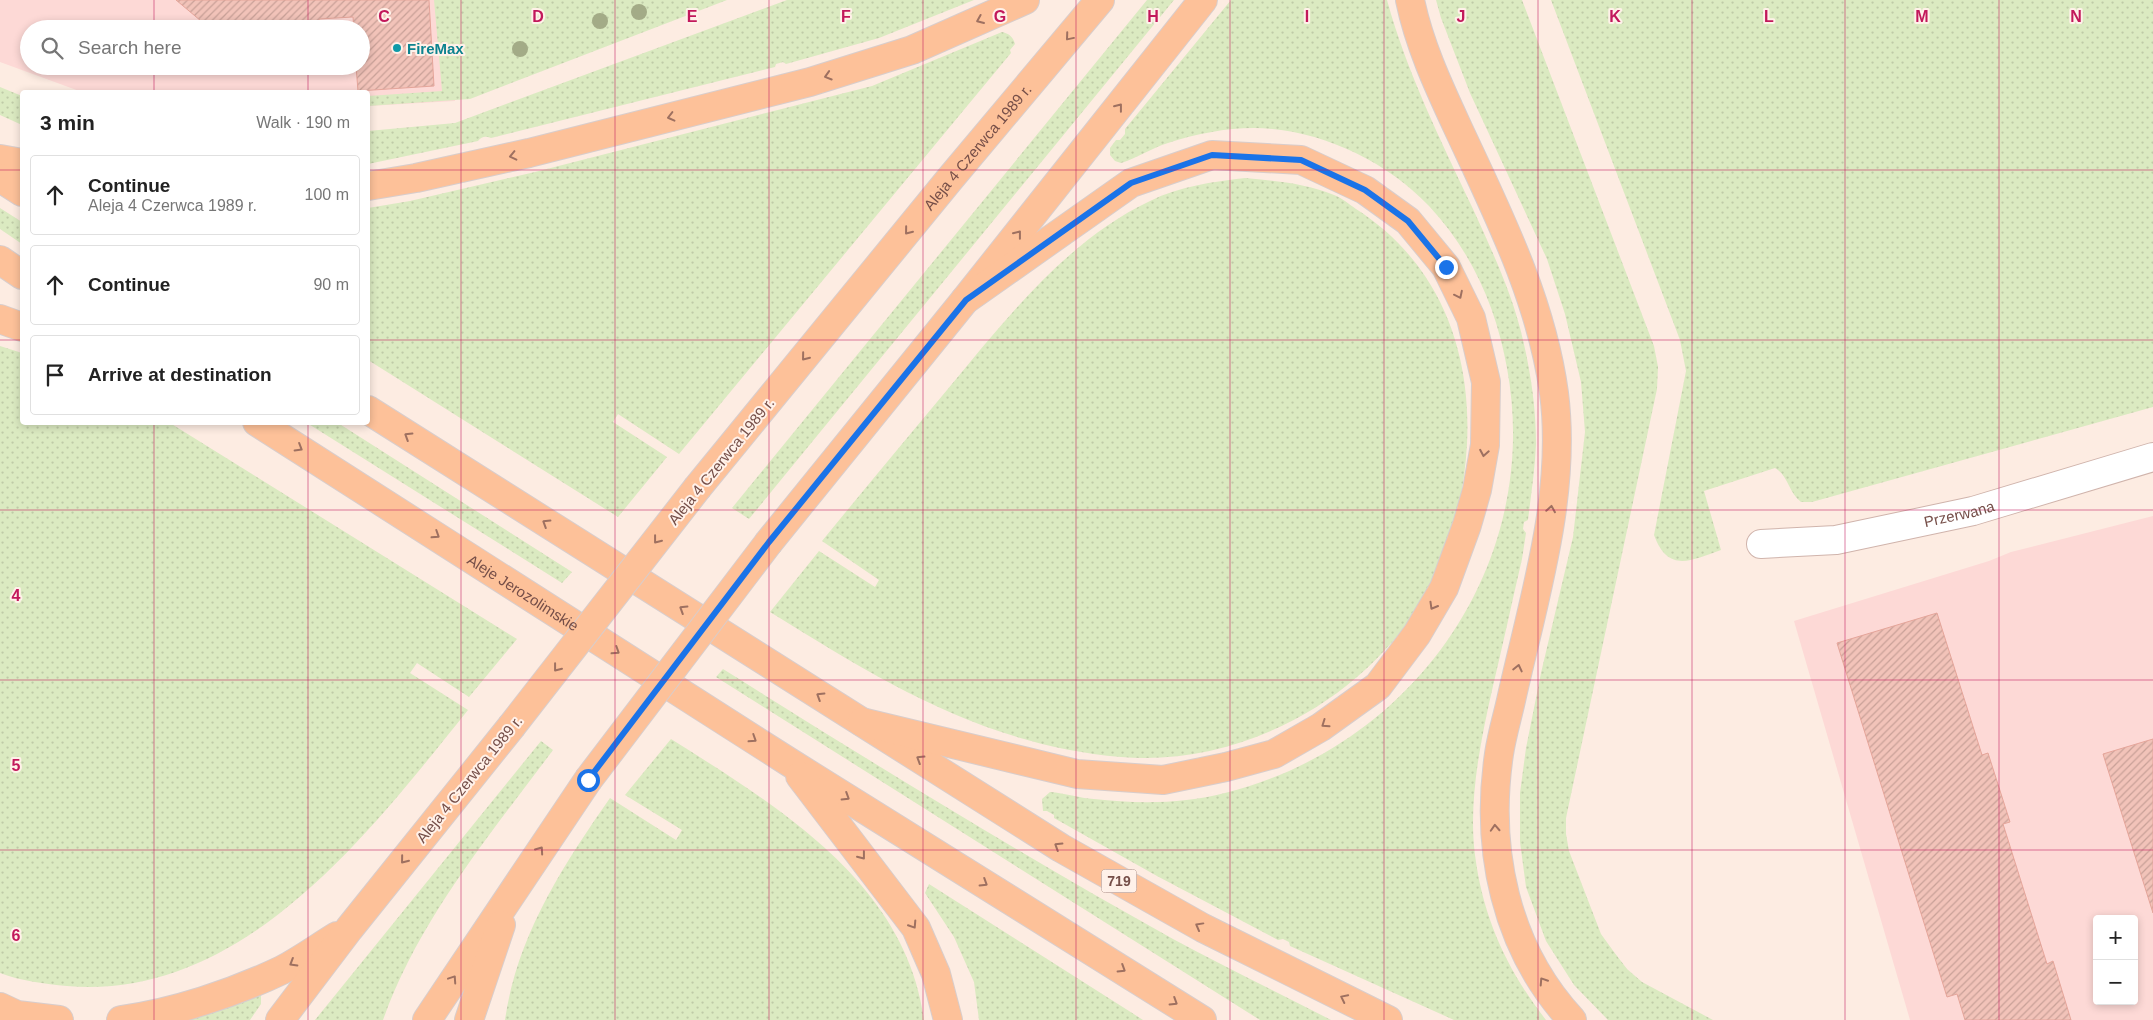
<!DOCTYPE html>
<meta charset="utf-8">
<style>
:root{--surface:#fff;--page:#f2f2f2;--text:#222;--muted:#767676;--line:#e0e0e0}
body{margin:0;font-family:Arial,sans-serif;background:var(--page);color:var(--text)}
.controls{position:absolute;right:15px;bottom:15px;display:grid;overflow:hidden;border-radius:5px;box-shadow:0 2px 8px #0003}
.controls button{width:45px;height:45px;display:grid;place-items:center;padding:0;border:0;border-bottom:1px solid var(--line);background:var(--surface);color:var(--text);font:25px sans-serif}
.stop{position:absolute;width:15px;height:15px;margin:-11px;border:4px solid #1a73e8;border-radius:50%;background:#fff}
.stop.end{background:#1a73e8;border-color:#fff;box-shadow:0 1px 5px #0008}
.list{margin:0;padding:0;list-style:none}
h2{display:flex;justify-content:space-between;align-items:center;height:65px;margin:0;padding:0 20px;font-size:21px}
h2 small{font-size:16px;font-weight:400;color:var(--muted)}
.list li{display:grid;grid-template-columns:32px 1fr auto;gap:15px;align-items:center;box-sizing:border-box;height:80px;margin:0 10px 10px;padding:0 10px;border:1px solid var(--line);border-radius:5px}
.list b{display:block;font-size:19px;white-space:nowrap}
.list p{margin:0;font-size:16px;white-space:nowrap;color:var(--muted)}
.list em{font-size:16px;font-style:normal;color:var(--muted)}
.icon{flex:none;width:28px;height:28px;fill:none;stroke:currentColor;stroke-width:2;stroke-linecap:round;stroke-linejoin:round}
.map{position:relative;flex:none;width:2153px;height:1020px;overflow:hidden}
.search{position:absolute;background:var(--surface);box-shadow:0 2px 8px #0003;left:20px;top:20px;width:350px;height:55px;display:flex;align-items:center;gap:12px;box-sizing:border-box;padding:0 18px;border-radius:28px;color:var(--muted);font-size:19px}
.panel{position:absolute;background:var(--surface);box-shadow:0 2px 8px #0003;left:20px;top:90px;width:350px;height:335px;border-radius:5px}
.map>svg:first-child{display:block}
.commercial{fill:#fdd9d6;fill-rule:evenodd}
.grass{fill:url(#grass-dots)}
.building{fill:url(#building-hatch);stroke:#e5a59a}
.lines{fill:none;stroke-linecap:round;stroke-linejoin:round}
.minor-casing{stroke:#d0b4ac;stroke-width:30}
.major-casing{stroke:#d8cdcc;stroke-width:30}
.minor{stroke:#fff;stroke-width:28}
.major{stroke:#fdc199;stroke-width:28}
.major-bridge-casing{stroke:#d8cdcc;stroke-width:30;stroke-linecap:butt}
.major-bridge{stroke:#fdc199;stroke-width:28}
.tree{fill:#a3ab87}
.oneway{stroke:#9e7060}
.route{stroke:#1a73e8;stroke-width:6}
.grid{fill:none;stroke:#c2185b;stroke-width:1;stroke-opacity:0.55}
.culture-dot{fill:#0f9aa8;stroke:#fff1e9;stroke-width:2}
.labels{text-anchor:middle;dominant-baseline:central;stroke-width:4;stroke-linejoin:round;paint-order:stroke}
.shield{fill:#fff1e9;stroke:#9e7f78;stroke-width:1}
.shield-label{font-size:14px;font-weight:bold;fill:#754e48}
.culture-label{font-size:15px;font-weight:bold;fill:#0d838f;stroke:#fff1e9;text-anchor:start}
.street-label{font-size:15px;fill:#754e48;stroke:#fff1e9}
.grid-label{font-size:16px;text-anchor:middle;font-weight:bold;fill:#c2185b;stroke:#fff1e9;stroke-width:4;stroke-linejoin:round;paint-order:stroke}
</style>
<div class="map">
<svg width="2153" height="1020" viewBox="0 0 2153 1020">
<defs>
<pattern id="grass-dots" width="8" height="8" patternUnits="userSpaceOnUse" patternTransform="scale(1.25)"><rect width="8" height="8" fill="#dbeac1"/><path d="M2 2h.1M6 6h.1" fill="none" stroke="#bfcaa7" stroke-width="1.8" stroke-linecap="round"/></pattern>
<pattern id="building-hatch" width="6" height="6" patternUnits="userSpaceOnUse" patternTransform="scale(1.25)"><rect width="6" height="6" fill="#f2c3b9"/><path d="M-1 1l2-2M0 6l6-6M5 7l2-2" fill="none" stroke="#c9a198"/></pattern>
</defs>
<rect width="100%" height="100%" fill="#fdece2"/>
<path class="commercial" d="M0,0h452l3,101 -87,5v-14h-286l-82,-30zM29,29h332v37h-332z
M2153,516v504h-243l-116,-399 195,-60 22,-9zM2097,919h37v82h-37z"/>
<path class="grass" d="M434,0h293l-257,99 -102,7v-10l74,-5z
M787,0h187l-95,38 -93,26 -3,-2 -7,2 -1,3 -284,71c-5,-2 -9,-2 -13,3l-110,23v-33l87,-8z
M1147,0h27l-425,519 -17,-11z
M1231,0h156c20,73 54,141 86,209 19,42 40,86 50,131 8,34 13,69 13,104 -1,25 -5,51 -8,76l-4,2 -1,7 3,4 -4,26c-10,43 -19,85 -29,127 -12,53 -25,114 -18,169 8,63 32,115 71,165h-92l-164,-74 -1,-4 -6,-3 -5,1 -121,-64 -103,-58v-3l-7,-4h-4l-1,-12 8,-7c15,1 29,6 44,7 43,5 89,5 131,-6 189,-47 318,-230 282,-425 -11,-61 -35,-116 -78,-162 -44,-46 -110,-77 -175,-78 -28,0 -59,6 -86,15 -16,5 -31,15 -47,20l-6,-2 -5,-6v-7l6,-8h4l5,-6v-5z
M1436,0h86l132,346 4,21 -1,22 -91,429v16l3,17 32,83 13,18 13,17 15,13 71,38h-105l-34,-35 -28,-44 -20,-54 -6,-45v-49l6,-45 15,-75 32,-136 12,-105 -4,-50 -16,-68 -18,-55 -77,-166 -29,-75z
M1551,0h602v407l-341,95h-11c-12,-9 -13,-27 -26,-34l-71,23 17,59c-31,11 -53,23 -67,-15l32,-164 -6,-31z
M1002,32c8,2 11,5 13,12l-5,6 1,3 -332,401 -61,-40 -5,8 54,35 -49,60 -250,-157v-152l42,-7 125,-29 337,-86z
M0,87l22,9v29l-22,-10z
M1245,178c30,3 60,5 89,17 8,3 15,9 22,14 28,18 50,39 69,67 33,49 45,109 42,168 -3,54 -16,108 -44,155 -60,102 -184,168 -302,158 -137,-12 -238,-75 -351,-145l49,-61 56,36 4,-7 -57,-39c41,-50 83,-101 125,-151 57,-69 120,-150 203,-189 30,-15 62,-19 95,-23z
M0,208l22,14v22l-22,-15z
M0,346l22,7v69l148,1 347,216 -48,58 -52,-34 -7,10 58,37c-99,123 -225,291 -401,276 -22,-2 -46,-5 -67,-13z
M307,423h31l234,149 -10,11z
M723,669c148,93 297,185 450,270 52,28 106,54 158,81h-71l-544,-343z
M671,739c106,67 235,144 253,281h-419c12,-84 57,-153 105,-222l66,42 6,-10 -57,-35z
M541,741l12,9c-63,85 -134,169 -170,270h-68z
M929,884l200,127 14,9h-164l-5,-38 -20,-45 -29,-44z
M261,994v10l-11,16h-72z"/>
<path class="building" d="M176,0h253l5,86 -76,5 -2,-25h5v-37h-7l-1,-12 -34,2v5l-5,5h-27l-7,-6 -73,5v-7h-6z
M1937,613l45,142 6,-2 22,69 -7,2 44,140 6,-3 18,59h-106l-8,-26 -10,3 -110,-354z
M2153,739v174l-50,-159z"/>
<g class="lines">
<defs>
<g id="minor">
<path id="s1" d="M1761,544l75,-4 137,-29 180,-54"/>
</g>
<g id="major">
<path d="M1410,0c9,44 28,85 47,126 40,86 84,172 97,267 13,101 -20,205 -42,303 -4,19 -10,38 -13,58 -14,95 6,194 73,266"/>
<path d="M0,159l22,4"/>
<path d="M0,178l22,14"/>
<path d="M368,186l48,-8 113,-25 281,-71 102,-32 113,-50"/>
<path d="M0,260l22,15"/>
<path d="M0,319l22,8"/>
<path d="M368,410l693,438 142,80 185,92"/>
<path id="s2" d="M257,422l532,340 413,258"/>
<path id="s3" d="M698,487l251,-307 151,-180"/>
<path d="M769,542l196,-242 238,-300"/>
<path d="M862,722l215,52 86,6 63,-13 48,-13 47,-27 57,-41 39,-52 27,-46 23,-63 10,-35 8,-45 1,-63 -15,-64 -25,-51 -38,-46 -43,-31 -64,-30 -89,-5 -81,28 -166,117"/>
<path d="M800,776l116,152 20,46 12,46"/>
<path d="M0,1007l17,8 42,5"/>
<path d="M121,1020c52,-7 113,-27 161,-50 19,-10 37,-23 55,-34"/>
<path d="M280,1020l69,-91 162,-202"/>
<path d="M427,1020l161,-240"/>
<path d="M469,1020l32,-95"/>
</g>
</defs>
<use href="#minor" class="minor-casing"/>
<use href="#major" class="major-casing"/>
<use href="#minor" class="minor"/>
<use href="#major" class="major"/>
<defs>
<path id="major-bridge" d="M511,727l187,-240
M588,780l181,-238"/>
</defs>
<use href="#major-bridge" class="major-bridge-casing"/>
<use href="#major-bridge" class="major-bridge"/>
</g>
<g class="tree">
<circle cx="639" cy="12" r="8"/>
<circle cx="600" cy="21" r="8"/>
<circle cx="520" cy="49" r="8"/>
</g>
<defs><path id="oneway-chevron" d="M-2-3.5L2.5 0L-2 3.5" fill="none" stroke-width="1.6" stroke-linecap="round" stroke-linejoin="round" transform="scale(1.25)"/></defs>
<g class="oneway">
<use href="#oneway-chevron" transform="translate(980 20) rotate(157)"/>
<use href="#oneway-chevron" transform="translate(1069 37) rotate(130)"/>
<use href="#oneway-chevron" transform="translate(828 76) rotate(163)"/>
<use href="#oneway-chevron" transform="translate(1119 107) rotate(-52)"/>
<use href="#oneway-chevron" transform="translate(671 117) rotate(166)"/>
<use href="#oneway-chevron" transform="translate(513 156) rotate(167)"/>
<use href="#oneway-chevron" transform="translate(908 231) rotate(129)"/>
<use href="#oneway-chevron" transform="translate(1018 234) rotate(-52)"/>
<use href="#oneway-chevron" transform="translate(1459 295) rotate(64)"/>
<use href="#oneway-chevron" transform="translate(805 357) rotate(129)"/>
<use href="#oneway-chevron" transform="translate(408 436) rotate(-148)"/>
<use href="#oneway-chevron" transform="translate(299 448) rotate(31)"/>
<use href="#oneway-chevron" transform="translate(1484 453) rotate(100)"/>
<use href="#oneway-chevron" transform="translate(1551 509) rotate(-81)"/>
<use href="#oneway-chevron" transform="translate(546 523) rotate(-148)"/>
<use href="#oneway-chevron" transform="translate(436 535) rotate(33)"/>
<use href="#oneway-chevron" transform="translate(657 540) rotate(128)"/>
<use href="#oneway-chevron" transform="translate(1433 606) rotate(120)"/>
<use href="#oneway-chevron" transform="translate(683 609) rotate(-148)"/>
<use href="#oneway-chevron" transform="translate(616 651) rotate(33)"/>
<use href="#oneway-chevron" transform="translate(557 668) rotate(128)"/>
<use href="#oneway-chevron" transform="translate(1518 668) rotate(-77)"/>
<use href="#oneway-chevron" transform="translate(820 696) rotate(-148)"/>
<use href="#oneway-chevron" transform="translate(1325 724) rotate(145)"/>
<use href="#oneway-chevron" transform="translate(753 739) rotate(33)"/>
<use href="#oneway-chevron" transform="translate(920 759) rotate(-148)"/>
<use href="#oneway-chevron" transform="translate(846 797) rotate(32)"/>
<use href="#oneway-chevron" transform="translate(1495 828) rotate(-93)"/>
<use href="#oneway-chevron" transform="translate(1058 846) rotate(-148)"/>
<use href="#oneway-chevron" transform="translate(540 850) rotate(-55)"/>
<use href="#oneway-chevron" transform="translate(862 856) rotate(52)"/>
<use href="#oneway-chevron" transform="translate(404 860) rotate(129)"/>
<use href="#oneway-chevron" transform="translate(984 883) rotate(32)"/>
<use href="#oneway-chevron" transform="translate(913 925) rotate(57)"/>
<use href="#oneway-chevron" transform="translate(1199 926) rotate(-151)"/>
<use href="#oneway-chevron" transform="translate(293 963) rotate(149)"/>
<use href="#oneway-chevron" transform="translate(1122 969) rotate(32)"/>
<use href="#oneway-chevron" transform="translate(453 979) rotate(-56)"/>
<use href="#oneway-chevron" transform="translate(1543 981) rotate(-123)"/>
<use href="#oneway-chevron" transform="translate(1344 998) rotate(-154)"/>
<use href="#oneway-chevron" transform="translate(1174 1002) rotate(32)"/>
</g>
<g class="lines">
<path class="route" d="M588,780l181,-238 197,-242 165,-117 81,-28 89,5 64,30 43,31 38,46"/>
</g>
<path class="grid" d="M154,0v29M308,0v29M461,0v1020M615,0v1020M769,0v1020M923,0v1020M1076,0v1020M1230,0v1020M1384,0v1020M1538,0v1020M1692,0v1020M1845,0v1020M1999,0v1020M154,66v26M308,66v26M0,170h22M368,170h1785M0,340h22M368,340h1785M154,422v598M308,422v598M0,510h2153M0,680h2153M0,850h2153"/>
<circle class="culture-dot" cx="397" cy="48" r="5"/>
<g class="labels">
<rect class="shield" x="1101.5" y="869.5" width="35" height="23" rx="4"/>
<g class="shield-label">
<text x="1119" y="881">719</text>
</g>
<g class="culture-label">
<text x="407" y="48">FireMax</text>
</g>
<g class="street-label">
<text stroke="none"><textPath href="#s3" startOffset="440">Aleja 4 Czerwca 1989 r.</textPath></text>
<text transform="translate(721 461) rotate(-51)">Aleja 4 Czerwca 1989 r.</text>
<text stroke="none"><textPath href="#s1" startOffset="201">Przerwana</textPath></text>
<text stroke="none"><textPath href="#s2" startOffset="316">Aleje Jerozolimskie</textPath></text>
<text transform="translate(469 779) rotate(-51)">Aleja 4 Czerwca 1989 r.</text>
</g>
</g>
<g class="grid-label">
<text x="384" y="22">C</text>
<text x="538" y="22">D</text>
<text x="692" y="22">E</text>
<text x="846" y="22">F</text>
<text x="1000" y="22">G</text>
<text x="1153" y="22">H</text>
<text x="1307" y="22">I</text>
<text x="1461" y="22">J</text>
<text x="1615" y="22">K</text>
<text x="1769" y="22">L</text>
<text x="1922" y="22">M</text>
<text x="2076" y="22">N</text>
<text x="16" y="601">4</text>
<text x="16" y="771">5</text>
<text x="16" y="941">6</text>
</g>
</svg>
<div class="controls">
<button>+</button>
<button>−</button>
</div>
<div class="stop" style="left:588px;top:780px"></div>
<div class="stop end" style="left:1446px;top:267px"></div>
<div class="search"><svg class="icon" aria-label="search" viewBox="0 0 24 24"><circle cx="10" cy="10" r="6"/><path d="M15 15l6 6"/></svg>Search here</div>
<section class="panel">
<h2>3 min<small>Walk · 190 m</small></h2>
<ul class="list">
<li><svg class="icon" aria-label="ahead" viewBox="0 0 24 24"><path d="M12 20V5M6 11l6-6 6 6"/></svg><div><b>Continue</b><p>Aleja 4 Czerwca 1989 r.</p></div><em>100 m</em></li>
<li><svg class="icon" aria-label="ahead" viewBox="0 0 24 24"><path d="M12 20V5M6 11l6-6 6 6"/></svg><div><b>Continue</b></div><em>90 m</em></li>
<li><svg class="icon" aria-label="arrive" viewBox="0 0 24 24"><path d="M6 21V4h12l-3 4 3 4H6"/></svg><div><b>Arrive at destination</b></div></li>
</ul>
</section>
</div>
